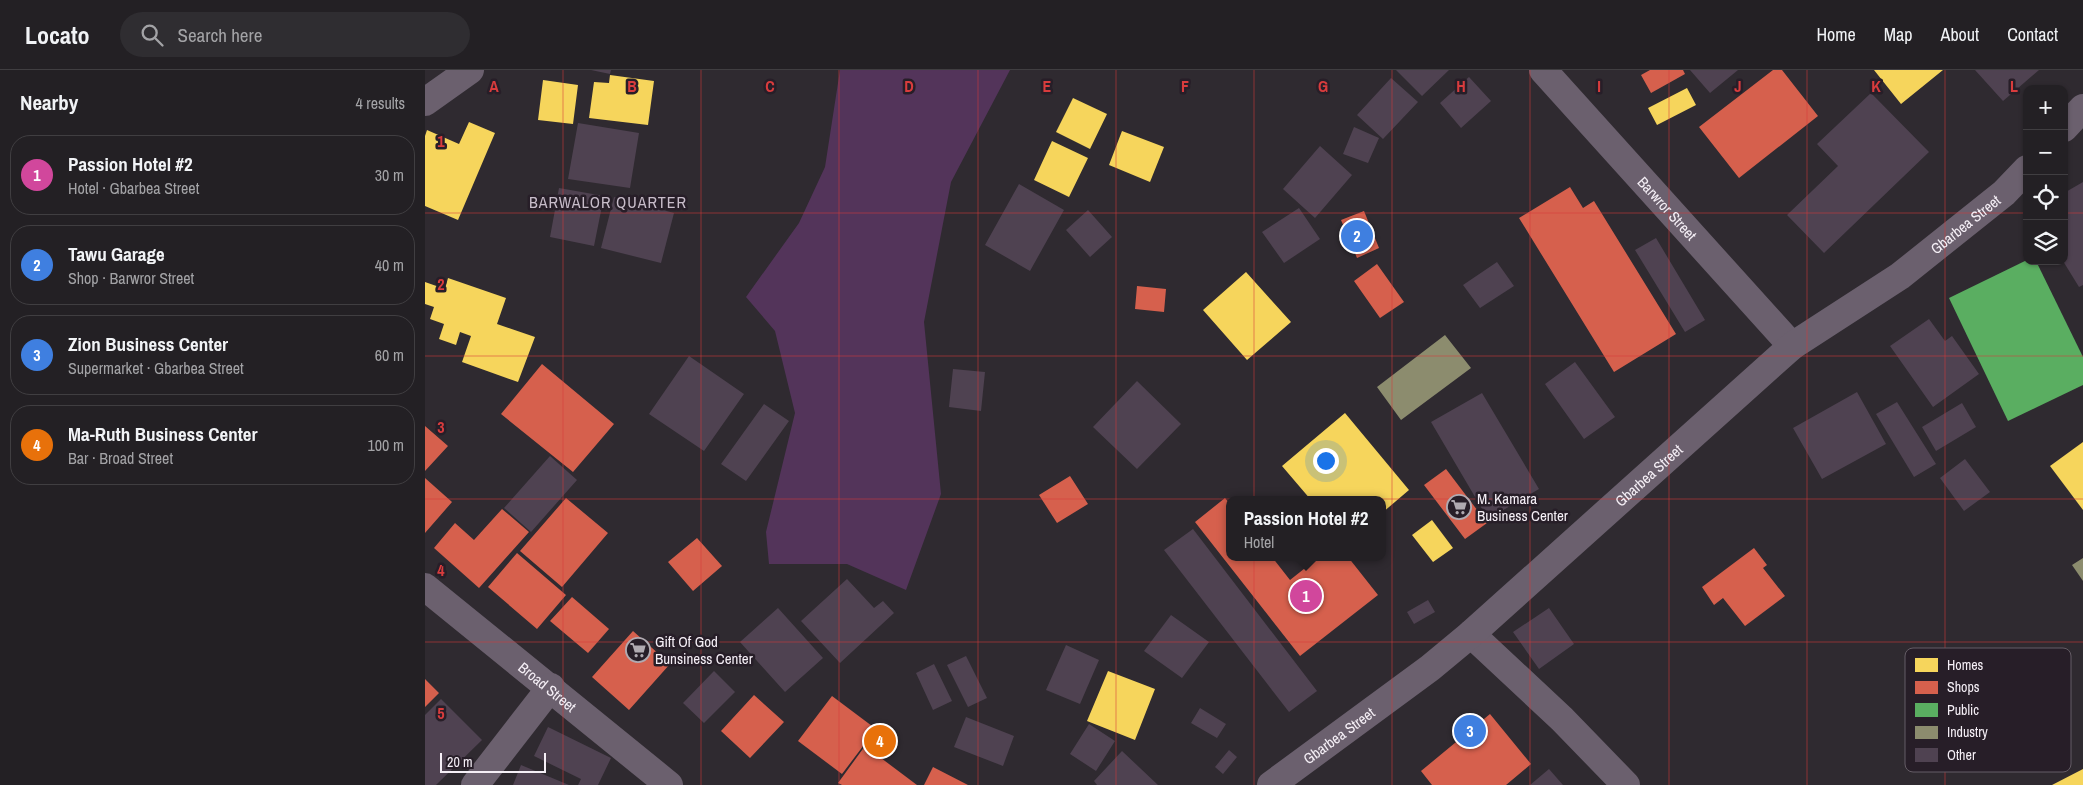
<!DOCTYPE html>
<meta charset="utf-8">
<style>
:root{--surface:#232024;--page:#2f2d31;--text:#f1f3f6;--muted:#a3a3a6;--line:#403e41;--accent:#ea580c}
body{margin:0;font-family:"Archivo Narrow",sans-serif;background:var(--page);color:var(--text)}
.controls{position:absolute;right:15px;top:15px;display:grid;overflow:hidden;border-radius:10px;box-shadow:0 1px 4px #0004}
.controls button{width:45px;height:45px;display:grid;place-items:center;padding:0;border:0;border-bottom:1px solid var(--line);background:var(--surface);color:var(--text);font:25px sans-serif}
.scale{position:absolute;left:15px;bottom:12px;width:106px;box-sizing:border-box;padding-left:5px;border:2px solid #f5eff6;border-top:0;font-size:14px;line-height:18px;white-space:nowrap;color:#f5eff6;-webkit-text-stroke:4px #271e28;paint-order:stroke}
.you{position:absolute;left:900px;top:390px;width:18px;height:18px;margin:-12px;border:4px solid #fff;border-radius:50%;background:#1a73e8;box-shadow:0 0 0 8px #1a73e833}
.badge{display:grid;place-items:center;width:32px;height:32px;border-radius:50%;background:var(--accent);color:#fff;font-size:16px;font-weight:700}
.pin{position:absolute;translate:-50% -50%;border:2px solid #fff;box-shadow:0 1px 5px #0006}
.popup{position:absolute;left:801px;top:426px;width:160px;height:65px;box-sizing:border-box;display:grid;place-content:center;border-radius:10px;background:var(--surface);filter:drop-shadow(0 1px 4px #0005);font-size:16px;white-space:nowrap;color:var(--muted)}
.popup b{font-size:19px;color:var(--text)}
.popup::after{content:'';position:absolute;left:50%;top:100%;margin-left:-10px;border:10px solid transparent;border-top-color:var(--surface)}
.list{margin:0;padding:0;list-style:none}
h2{display:flex;justify-content:space-between;align-items:center;height:65px;margin:0;padding:0 20px;font-size:21px}
h2 small{font-size:16px;font-weight:400;color:var(--muted)}
.list li{display:grid;grid-template-columns:32px 1fr auto;gap:15px;align-items:center;box-sizing:border-box;height:80px;margin:0 10px 10px;padding:0 10px;border:1px solid var(--line);border-radius:20px}
.list b{display:block;font-size:19px;white-space:nowrap}
.list p{margin:0;font-size:16px;white-space:nowrap;color:var(--muted)}
.list em{font-size:16px;font-style:normal;color:var(--muted)}
.icon{flex:none;width:28px;height:28px;fill:none;stroke:currentColor;stroke-width:2;stroke-linecap:round;stroke-linejoin:round}
.map{position:relative;flex:none;width:1658px;height:715px;overflow:hidden}
header{display:flex;align-items:center;gap:30px;box-sizing:border-box;height:70px;padding:0 25px;background:var(--surface);border-bottom:1px solid var(--line)}
header strong{font-size:24px}
nav{display:flex;gap:28px;margin-inline-start:auto;font-size:18px}
.search{width:350px;height:45px;background:var(--page);display:flex;align-items:center;gap:12px;box-sizing:border-box;padding:0 18px;border-radius:28px;color:var(--muted);font-size:19px}
main{display:flex}
aside{flex:1;background:var(--surface)}
.map>svg:first-child{display:block}
.green{fill:#53345a}
.homes{fill:#f6d55c}
.shops{fill:#d6604d}
.public{fill:#5aae61}
.industry{fill:#8c8c6e}
.building{fill:#4f4251}
.lines{fill:none;stroke-linecap:round;stroke-linejoin:round}
.minor{stroke:#6b606e;stroke-width:28}
.grid{fill:none;stroke:#d93c3d;stroke-width:1;stroke-opacity:0.55}
.labels{text-anchor:middle;dominant-baseline:central;stroke-width:5;stroke-linejoin:round;paint-order:stroke}
.street-label{font-size:15px;fill:#f5eff6;stroke:#271e28}
.poi-label{font-size:15px;fill:#f5eff6;stroke:#271e28;text-anchor:start}
.neighbourhood-label{font-size:16px;letter-spacing:1px;fill:#c8bdca;stroke:#271e28}
.key{fill:#271e28;stroke:#655d66;stroke-width:1}
.key-label{font-size:14px;fill:#f5eff6}
.grid-label{font-size:16px;text-anchor:middle;font-weight:bold;fill:#d93c3d;stroke:#271e28;stroke-width:5;stroke-linejoin:round;paint-order:stroke}
</style>
<header>
<strong>Locato</strong>
<div class="search"><svg class="icon" aria-label="search" viewBox="0 0 24 24"><circle cx="10" cy="10" r="6"/><path d="M15 15l6 6"/></svg>Search here</div>
<nav><a>Home</a><a>Map</a><a>About</a><a>Contact</a></nav>
</header>
<main>
<aside>
<h2>Nearby<small>4 results</small></h2>
<ul class="list">
<li><span class="badge" style="background:#d1479c">1</span><div><b>Passion Hotel #2</b><p>Hotel · Gbarbea Street</p></div><em>30 m</em></li>
<li><span class="badge" style="background:#3f7fe0">2</span><div><b>Tawu Garage</b><p>Shop · Barwror Street</p></div><em>40 m</em></li>
<li><span class="badge" style="background:#3f7fe0">3</span><div><b>Zion Business Center</b><p>Supermarket · Gbarbea Street</p></div><em>60 m</em></li>
<li><span class="badge" style="background:#e8710a">4</span><div><b>Ma-Ruth Business Center</b><p>Bar · Broad Street</p></div><em>100 m</em></li>
</ul>
</aside>
<div class="map">
<svg width="1658" height="715" viewBox="0 0 1658 715">
<rect width="100%" height="100%" fill="#2f2a30"/>
<path class="green" d="M415,0h170l-59,112 -27,140 17,172 -35,96 -59,-26h-78l-3,-32 29,-119 -20,-82 -29,-34 53,-74 26,-56z"/>
<path class="homes" d="M1449,0h69l-42,34z
M185,5l44,6 -6,44 -59,-7 5,-36 15,1z
M118,10l35,5 -5,39 -35,-4z
M1262,18l9,17 -39,20 -9,-17z
M648,28l34,16 -17,35 -34,-17z
M44,52l26,11 -37,87 -33,-14v-70l2,-6 32,14z
M697,61l42,16 -14,35 -41,-17z
M627,71l36,17 -19,39 -35,-17z
M821,202l45,50 -44,38 -44,-50z
M23,208l58,20 -9,26 38,13 -17,45 -56,-20 9,-26 -11,-4 -4,13 -17,-6 5,-15 -14,-5 4,-12 -9,-3v-22l20,7z
M920,343l64,77 -27,23v-13h-71l-29,-34z
M1658,372v68l-33,-44z
M1007,450l21,28 -20,14 -21,-27z
M683,601l47,18 -20,51 -48,-19z
M1658,699v16h-31z"/>
<path class="shops" d="M1225,0h33l2,4 -34,19 -10,-18z
M1348,0h9l36,46 -79,62 -40,-51z
M1145,117l13,21 11,-7 82,133 -62,38 -95,-154z
M939,141l15,37 -22,10 -16,-38z
M952,194l27,38 -24,16 -26,-37z
M712,216l29,3 -2,23 -29,-3z
M117,294l72,60 -41,48 -72,-58z
M0,356l23,20 -23,25z
M1021,399l41,54 -22,16 -41,-54z
M645,406l18,28 -31,19 -18,-28z
M0,408l27,24 -27,31z
M141,428l42,35 -46,54 -42,-36z
M800,428l5,6v53h42l18,23 29,-23h29l30,38 -78,61 -105,-134z
M77,439l27,23 -50,56 -45,-40 21,-25 19,17z
M272,468l25,28 -29,25 -25,-29z
M1329,478l13,17 -4,3 22,28 -40,30 -22,-28 -9,7 -12,-18z
M92,483l49,42 -29,34 -49,-42z
M147,527l37,32 -21,24 -38,-32z
M208,561l37,33 -41,46 -37,-33z
M0,609l14,14 -14,14z
M329,625l30,27 -34,36 -29,-27z
M407,626l44,33 -34,45 -44,-33z
M1065,644l41,50 -25,21h-74l-11,-14z
M440,676l52,39h-75l-4,-2z
M508,697l35,18h-44z"/>
<path class="public" d="M1602,190l9,1 47,96v28l-75,36 -59,-123z"/>
<path class="industry" d="M1020,265l26,33 -70,52 -24,-33z
M1658,488v23l-11,-16z"/>
<path class="building" d="M166,0h20l-1,4z
M971,0h53l-27,26z
M1265,0h48l-28,23z
M1550,0h64l-36,31z
M1044,7l22,24 -30,27 -21,-25z
M966,8l27,24 -35,37 -26,-24z
M1446,23l58,59 -105,101 -37,-38 51,-49 -21,-22z
M153,53l61,10 -9,55 -62,-9z
M929,57l25,11 -11,25 -25,-9z
M895,76l32,29 -37,43 -32,-29z
M1658,112v103l-4,2 -16,-26 1,-68z
M594,114l45,26 -34,61 -45,-26z
M134,118l45,8 -10,50 -44,-9z
M189,127l60,16 -13,50 -60,-15z
M874,138l21,31 -36,24 -22,-31z
M663,140l24,27 -22,20 -24,-27z
M1231,168l49,82 -20,12 -50,-82z
M1072,192l17,24 -34,22 -17,-23z
M1504,249l16,22 7,-5 27,38 -46,33 -43,-61z
M264,286l55,38 -40,57 -55,-37z
M1150,292l40,55 -31,22 -39,-55z
M528,299l32,3 -4,39 -32,-4z
M712,311l44,43 -44,45 -44,-42z
M1432,322l29,52 -64,35 -29,-51z
M1057,323l57,96 -51,30 -57,-97z
M1472,332l39,62 -22,13 -38,-63z
M1537,333l14,24 -40,24 -14,-24z
M339,334l25,17 -43,60 -25,-17z
M125,386l27,24 -46,52 -27,-24z
M1540,389l25,33 -26,19 -24,-33z
M768,459l124,162 -28,21 -125,-162z
M422,509l27,29 9,-7 11,12 -54,50 -39,-42z
M1003,530l7,12 -21,12 -7,-12z
M353,538l45,50 -38,34 -45,-50z
M1124,538l25,36 -35,25 -26,-37z
M746,545l38,27 -27,36 -38,-27z
M641,575l33,15 -19,44 -34,-14z
M541,586l21,42 -19,9 -21,-42z
M509,594l18,37 -19,9 -17,-37z
M289,601l21,21 -31,31 -21,-20z
M16,629l41,41 -46,45h-11v-70z
M775,638l26,16 -9,14 -26,-15z
M541,647l48,19 -11,30 -49,-19z
M664,654l26,17 -19,30 -26,-17z
M123,657l63,31 -13,27h-20l3,-6 -47,-23z
M804,680l8,7 -14,17 -8,-7z
M697,681l36,34h-61l-3,-4z
M96,695l48,20h-56z
M1124,699l14,16h-33z"/>
<g class="lines">
<g class="minor">
<path id="s1" d="M1118,0l249,276"/>
<path d="M0,32l45,-32"/>
<path d="M1639,58l19,-20"/>
<path id="s2" d="M0,517l244,198"/>
<path d="M1046,564l91,85 64,66"/>
<path d="M50,715l76,-98"/>
<path id="s3" d="M846,715l159,-117 41,-34 321,-288 108,-70 104,-83 23,-24"/>
</g>
</g>
<path class="grid" d="M138,0v715M276,0v715M414,0v715M553,0v715M691,0v715M829,0v715M967,0v715M1105,0v715M1244,0v715M1382,0v715M1520,0v715M0,143h1602M1639,143h19M0,286h1658M0,429h1658M0,572h1658"/>
<defs>
<symbol id="supermarket-ring" viewBox="-11 -11 22 22"><circle r="9.5" fill="#271e28" stroke="#b0aab1" stroke-width="1.5"/><path d="M-6-5.5h2.5l.6 2H6L4.5 2H-2.5L-4.4-4H-6ZM-1.5 3.2a1.3 1.3 0 1 0 .1 0ZM3 3.2a1.3 1.3 0 1 0 .1 0Z" fill="#b0aab1"/></symbol>
</defs>
<g fill-rule="evenodd">
<use href="#supermarket-ring" x="1020" y="423" width="28" height="28"/>
<use href="#supermarket-ring" x="199" y="566" width="28" height="28"/>
</g>
<g class="labels">
<g class="street-label">
<text stroke="none"><textPath href="#s1" startOffset="186">Barwror Street</textPath></text>
<text stroke="none"><textPath href="#s3" startOffset="894">Gbarbea Street</textPath></text>
<text stroke="none"><textPath href="#s3" startOffset="489">Gbarbea Street</textPath></text>
<text stroke="none"><textPath href="#s2" startOffset="158">Broad Street</textPath></text>
<text stroke="none"><textPath href="#s3" startOffset="84">Gbarbea Street</textPath></text>
</g>
<g class="poi-label">
<text x="1052" y="428">M. Kamara<tspan x="1052" dy="17">Business Center</tspan></text>
<text x="230" y="571">Gift Of God<tspan x="230" dy="17">Bunsiness Center</tspan></text>
</g>
<g class="neighbourhood-label">
<text x="183" y="132">BARWALOR QUARTER</text>
</g>
</g>
<rect x="1480" y="578" width="166" height="124" rx="8" class="key"/>
<rect x="1490" y="588" width="23" height="14" fill="#f6d55c"/>
<rect x="1490" y="611" width="23" height="13" fill="#d6604d"/>
<rect x="1490" y="633" width="23" height="14" fill="#5aae61"/>
<rect x="1490" y="656" width="23" height="13" fill="#8c8c6e"/>
<rect x="1490" y="678" width="23" height="14" fill="#4f4251"/>
<g class="key-label">
<text x="1522" y="600">Homes</text>
<text x="1522" y="622">Shops</text>
<text x="1522" y="645">Public</text>
<text x="1522" y="667">Industry</text>
<text x="1522" y="690">Other</text>
</g>
<g class="grid-label">
<text x="69" y="22">A</text>
<text x="207" y="22">B</text>
<text x="345" y="22">C</text>
<text x="484" y="22">D</text>
<text x="622" y="22">E</text>
<text x="760" y="22">F</text>
<text x="898" y="22">G</text>
<text x="1036" y="22">H</text>
<text x="1174" y="22">I</text>
<text x="1313" y="22">J</text>
<text x="1451" y="22">K</text>
<text x="1589" y="22">L</text>
<text x="16" y="77">1</text>
<text x="16" y="220">2</text>
<text x="16" y="363">3</text>
<text x="16" y="506">4</text>
<text x="16" y="649">5</text>
</g>
</svg>
<div class="controls">
<button>+</button>
<button>−</button>
<button><svg class="icon" aria-label="locate" viewBox="0 0 24 24"><circle cx="12" cy="12" r="6"/><path d="M12 2v4M12 18v4M2 12h4M18 12h4"/></svg></button>
<button><svg class="icon" aria-label="layers" viewBox="0 0 24 24"><path d="M12 4l9 5-9 5-9-5zM3 14l9 5 9-5"/></svg></button>
</div>
<div class="scale">20 m</div>
<div class="you"></div>
<div class="pin badge" style="left:881px;top:526px;background:#d1479c">1</div>
<div class="popup"><b>Passion Hotel #2</b>Hotel</div>
<div class="pin badge" style="left:932px;top:166px;background:#3f7fe0">2</div>
<div class="pin badge" style="left:1045px;top:661px;background:#3f7fe0">3</div>
<div class="pin badge" style="left:455px;top:671px;background:#e8710a">4</div>
</div>
</main>
